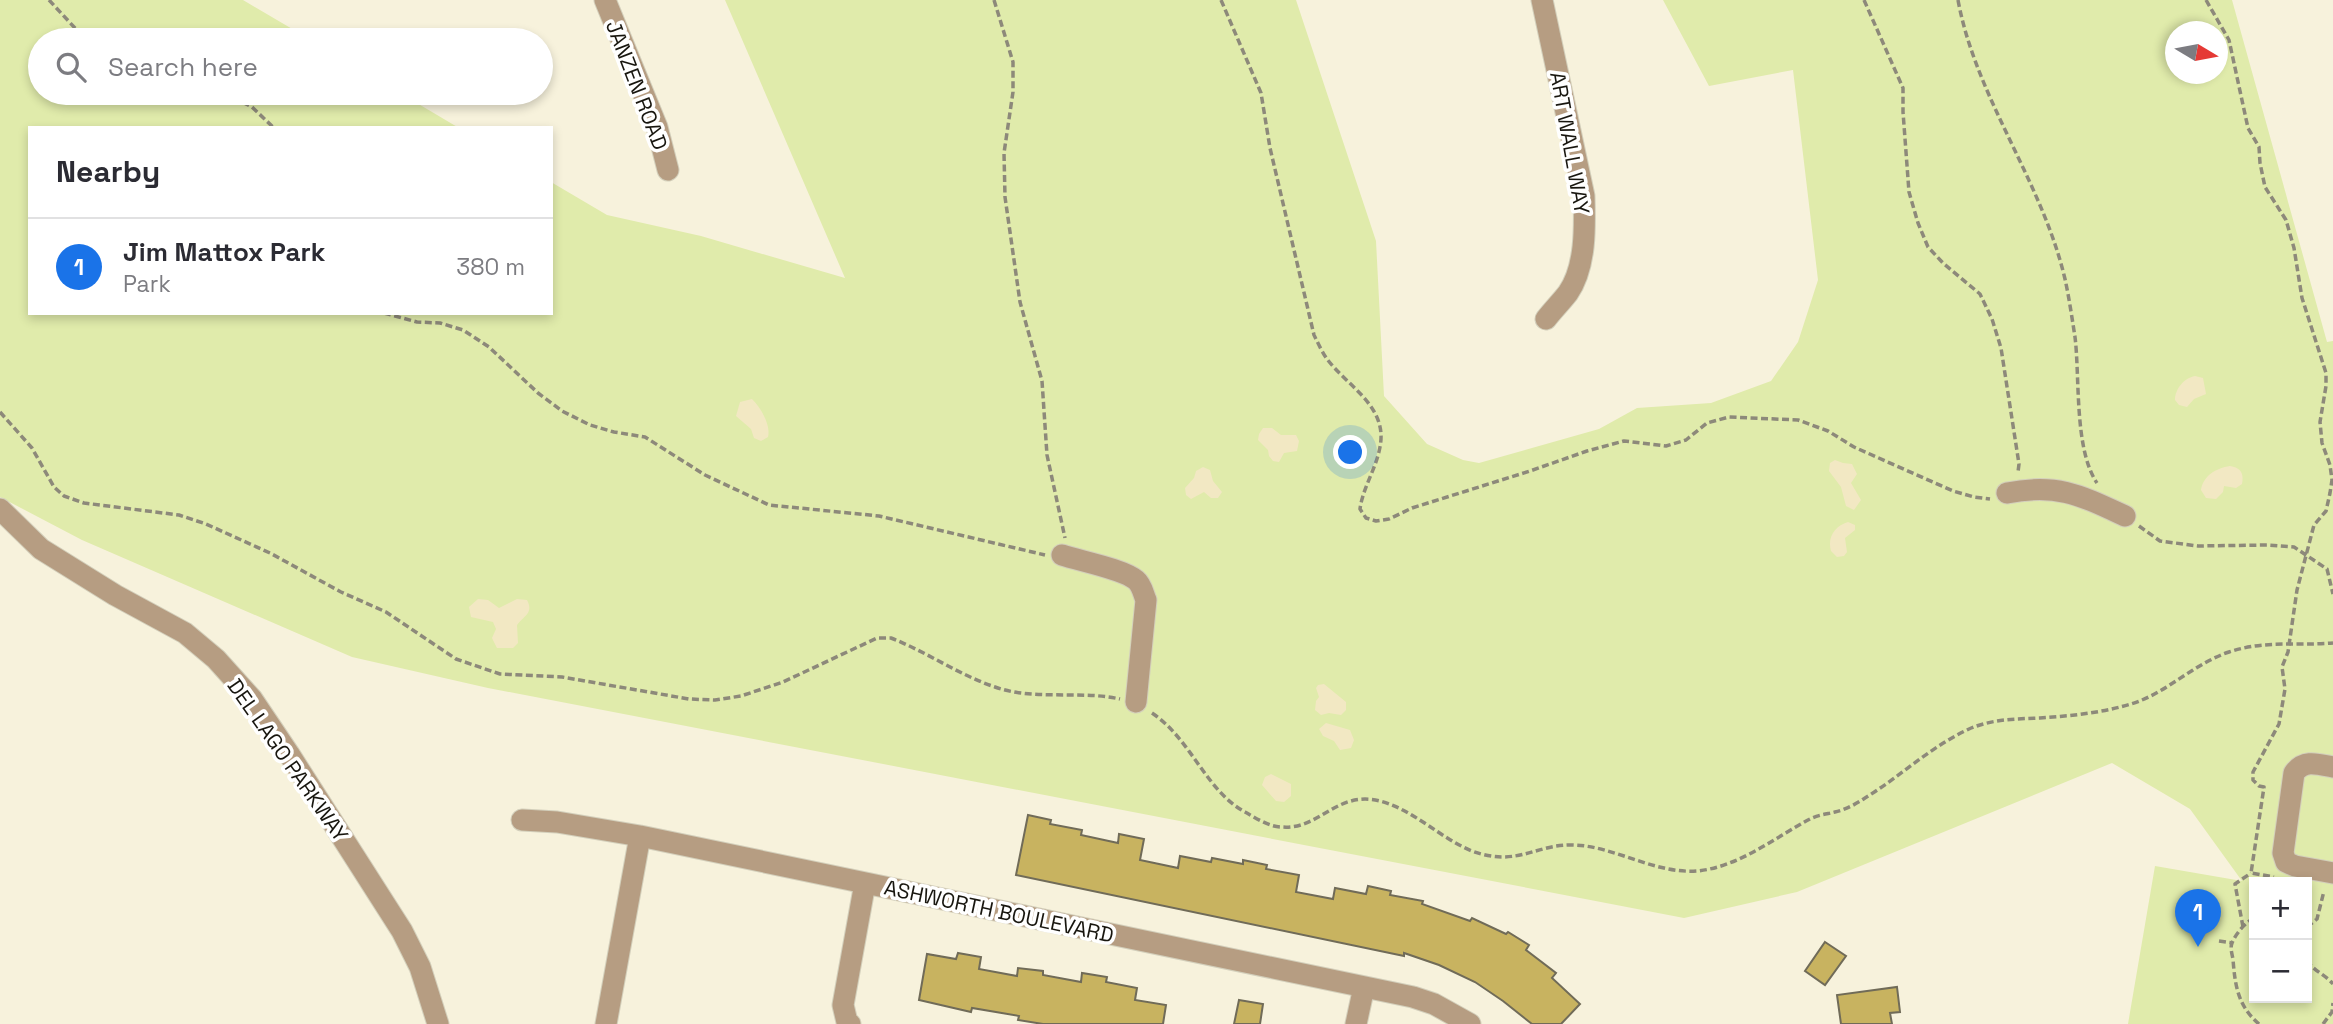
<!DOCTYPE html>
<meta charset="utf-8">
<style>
:root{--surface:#fff;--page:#f2f2f3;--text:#2b2b33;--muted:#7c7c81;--line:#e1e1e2;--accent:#1a73e8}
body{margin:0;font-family:"Space Grotesk",sans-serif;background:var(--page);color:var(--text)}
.controls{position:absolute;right:21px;bottom:21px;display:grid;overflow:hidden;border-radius:0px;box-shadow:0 4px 10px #0003}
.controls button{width:63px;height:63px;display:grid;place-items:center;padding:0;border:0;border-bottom:2px solid var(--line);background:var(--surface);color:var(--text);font:35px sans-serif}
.compass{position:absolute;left:2165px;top:21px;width:63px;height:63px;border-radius:50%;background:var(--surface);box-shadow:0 4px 10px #0003;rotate:100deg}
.you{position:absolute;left:1351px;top:453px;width:24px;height:24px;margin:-18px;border:5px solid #fff;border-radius:50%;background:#1a73e8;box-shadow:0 0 0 10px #1a73e833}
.badge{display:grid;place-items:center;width:46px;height:46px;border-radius:50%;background:var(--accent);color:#fff;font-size:23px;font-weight:700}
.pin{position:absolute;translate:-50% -58px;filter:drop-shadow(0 2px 4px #0008)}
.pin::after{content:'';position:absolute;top:37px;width:24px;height:21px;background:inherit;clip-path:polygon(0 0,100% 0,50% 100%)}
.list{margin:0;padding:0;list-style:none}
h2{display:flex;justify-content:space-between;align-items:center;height:91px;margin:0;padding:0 28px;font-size:30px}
h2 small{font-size:23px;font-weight:400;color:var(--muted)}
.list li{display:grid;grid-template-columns:46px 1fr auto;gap:21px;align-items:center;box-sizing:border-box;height:98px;padding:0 28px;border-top:2px solid var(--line)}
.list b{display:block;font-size:26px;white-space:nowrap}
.list p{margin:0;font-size:23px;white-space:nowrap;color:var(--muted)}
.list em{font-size:23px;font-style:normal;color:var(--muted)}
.icon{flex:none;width:38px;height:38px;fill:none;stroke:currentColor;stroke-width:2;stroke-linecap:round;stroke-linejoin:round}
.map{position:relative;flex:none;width:2333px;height:1024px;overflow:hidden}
.search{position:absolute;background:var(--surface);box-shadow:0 4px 10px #0003;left:28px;top:28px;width:525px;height:77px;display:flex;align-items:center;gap:18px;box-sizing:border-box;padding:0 24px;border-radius:38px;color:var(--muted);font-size:26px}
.panel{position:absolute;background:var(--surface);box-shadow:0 4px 10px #0003;left:28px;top:126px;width:525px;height:189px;border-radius:0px}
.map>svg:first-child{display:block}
.green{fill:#e0ebab;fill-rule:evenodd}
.sand{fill:#f2e8c3}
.building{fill:#c8b360;stroke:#706b58;stroke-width:2}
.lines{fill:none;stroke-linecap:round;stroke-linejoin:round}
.minor-casing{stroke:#d3cfbb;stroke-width:23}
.path{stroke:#8d897a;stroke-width:3.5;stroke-dasharray:7 3.5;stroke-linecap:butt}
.minor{stroke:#b69d82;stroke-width:21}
.labels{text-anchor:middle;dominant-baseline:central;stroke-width:7;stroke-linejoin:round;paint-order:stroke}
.street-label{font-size:21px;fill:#18160f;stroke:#fff}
</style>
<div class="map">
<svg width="2333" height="1024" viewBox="0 0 2333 1024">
<rect width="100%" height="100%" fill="#f7f2dc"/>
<path class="green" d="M0,0h243l68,40h-271v53h360l59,35h-429v185h521v-131l56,33 94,21 144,42 -120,-278h571l80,241 8,155 43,48 36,16 16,3 120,-34 38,-21 74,-5 60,-22 27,-39 20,-62 -25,-210 -84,16 -46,-86h569l95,342 6,-1v683h-205l27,-158 87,15 -52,-72 -78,-46 -315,129 -113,26 -1196,-230 -136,-31 -270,-117 -82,-43zM2176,32h42v42h-42zM2254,882h53v116h-53z"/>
<path class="sand" d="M2195,376l8,2 3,16 -12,5 -7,8 -8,-2 -4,-5c0,-11 9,-22 20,-24z
M752,399c9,9 19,26 16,38l-7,4 -7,-3 -3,-9 -15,-13 4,-14z
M1263,428h9l9,7h15l3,6 -2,10 -13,2 -5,9 -6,-1 -4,-5 -1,-6 -10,-10 1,-6z
M1835,460l8,3 9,1 5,10 -6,9 10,17 -7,10 -8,-4 -5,-19 -12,-16 1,-8z
M2230,466c11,2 14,7 12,18l-6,4 -12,-2 -1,6 -7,7 -10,-1 -5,-8c2,-14 15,-22 29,-24z
M1203,467l7,3 3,11 9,11 -4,6h-7l-7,-6 -13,7 -5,-4 -1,-7 9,-10 2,-7z
M1848,522l7,3v5l-10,8 2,14 -3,4 -7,1 -6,-6c-4,-14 4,-25 17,-29z
M478,599l10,1 11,8 18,-9 10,1c7,13 -3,16 -10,25l1,18 -5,5h-16l-5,-10 4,-9 -3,-7 -22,-5 -2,-10z
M1324,684l22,18v8l-5,5 -12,-2 -8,2 -6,-5 1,-9 3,-4 -3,-9 2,-3z
M1326,723l24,7 4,10 -3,8 -11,2 -6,-9 -11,-5 -4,-7z
M1271,774l20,10v12l-7,6 -8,-1 -14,-16 3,-8z"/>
<path class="building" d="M1028,815l23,5 -1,4 32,6 -1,5 37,8 1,-9 25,5 -4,21 38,8 2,-12 31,6 1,-4 31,6v-4l24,5 -1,4 33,6 -3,17 37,7 2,-11 31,6 2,-8 23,5 -1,4 33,6 -1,3 48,17 2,-3 34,16 2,-2 21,13 -3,5 30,23 -4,5 28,26 -19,20h-29l-29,-23 -28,-19 -36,-17 -35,-12v3l-388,-81z
M1825,942l21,14 -21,29 -20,-14z
M958,953l23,4 -2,12 38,7 1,-8 25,3v4l38,7 1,-9 25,4 -1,5 31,6 -2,12 31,5 -3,19h-120l-25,-4 1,-4 -47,-8 -1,4 -52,-12 8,-46 29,5z
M1897,987l3,25 -10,1 2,11h-51l-4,-29z
M1239,1000l24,4 -3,20h-26z"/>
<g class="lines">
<defs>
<path id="minor" d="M605,0l52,127 11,43
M1542,0l42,196c1,31 2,71 -16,97 -7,9 -15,17 -22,26
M2007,493c50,-10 73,2 118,23
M0,509l41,40 74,46 70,38 31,26 36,40 37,55 113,177 18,36 18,57
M1062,555c18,6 61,14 74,25 6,5 7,13 10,20l-10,102
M2333,767c-15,-3 -29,-8 -39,6l-11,80 3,9 9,4 38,7
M522,820l35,2 83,14 773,161 21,7 36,20
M606,1024l34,-188
M850,1024l-3,-2 -4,-17 22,-122
M1356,1024l8,-37"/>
</defs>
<use href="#minor" class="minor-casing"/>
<path class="path" d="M49,0l37,40
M994,0l19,62v30l-9,61 1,44 15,105 22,79 5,74 18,83
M1221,0l40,93 9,55 44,187c4,8 8,17 13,24 21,28 61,47 53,88 -4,22 -17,40 -20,62l6,9 10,3 13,-2 23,-11 118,-37 57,-20 37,-10 42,5 20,-6 21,-17 22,-6 69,3 30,11 26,16 99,44 21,6 16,2
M1864,0l39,88v24l6,80 9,31 10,24 15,16 37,31 12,25 9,29 18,116 -1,8
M1958,0c18,98 84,181 107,279 4,18 7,39 10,58 5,41 -1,112 22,146
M2206,0l23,40 19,88 11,19 1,16 5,24 21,33 8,28 8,50 24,75v13l-6,36 2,21 8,22 2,15 -2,13 -4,18 -12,14 -17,65 -9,62 -6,15 3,22 -6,35 -26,48v8l6,6 5,1 -13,86 23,4
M224,93l28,14 22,21
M384,313l33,9 23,1 23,7 26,17 49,46 24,18 28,14 24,7 31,5 60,38 64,30 110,11 166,39
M0,412l32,36 22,39 10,9 20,7 95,12 27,9 64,29 71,39 45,20 70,47 44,15 62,3 127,22 26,1 26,-4 42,-14 94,-44h14c36,14 68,37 104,49 39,14 84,3 125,12
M2139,526l21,15 38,5 69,-1 27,2 33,22 6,25
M1152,713c39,26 54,78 93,99 11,6 24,15 37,15 38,3 54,-37 98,-26 34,9 60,37 92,50 46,17 64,-8 103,-6 41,2 80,29 122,26 42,-4 77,-33 113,-52 8,-4 17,-5 25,-7 10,-2 21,-8 30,-14 36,-22 65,-51 104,-69 23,-10 46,-10 71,-11 30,-2 61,-5 91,-14 36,-11 62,-40 98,-52 36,-12 67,-6 104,-9
M2254,918c-8,4 -18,15 -22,25 -2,5 0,11 1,16 2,27 5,47 26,65
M2243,927l-8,-43 16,-11
M2307,927l10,-8 7,-28
M2219,941l13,2
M2307,960c6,11 18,14 26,24
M2323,1024l9,-12 1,-9"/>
<use href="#minor" class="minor"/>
</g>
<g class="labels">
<g class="street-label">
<text transform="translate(637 85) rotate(69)">JANZEN ROAD</text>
<text transform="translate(1570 143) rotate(80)">ART WALL WAY</text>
<text transform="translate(288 760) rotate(55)">DEL LAGO PARKWAY</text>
<text transform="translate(999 911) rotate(12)">ASHWORTH BOULEVARD</text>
</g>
</g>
</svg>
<div class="controls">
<button>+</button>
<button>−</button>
</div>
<svg class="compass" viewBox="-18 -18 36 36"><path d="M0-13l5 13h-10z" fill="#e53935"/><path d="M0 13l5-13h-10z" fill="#7c7c81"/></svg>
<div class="you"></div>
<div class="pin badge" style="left:2198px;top:947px">1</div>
<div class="search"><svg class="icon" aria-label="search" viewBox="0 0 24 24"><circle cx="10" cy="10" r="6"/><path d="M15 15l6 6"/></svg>Search here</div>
<section class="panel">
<h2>Nearby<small></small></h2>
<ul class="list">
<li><span class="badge">1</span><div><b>Jim Mattox Park</b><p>Park</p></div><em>380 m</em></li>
</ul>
</section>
</div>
